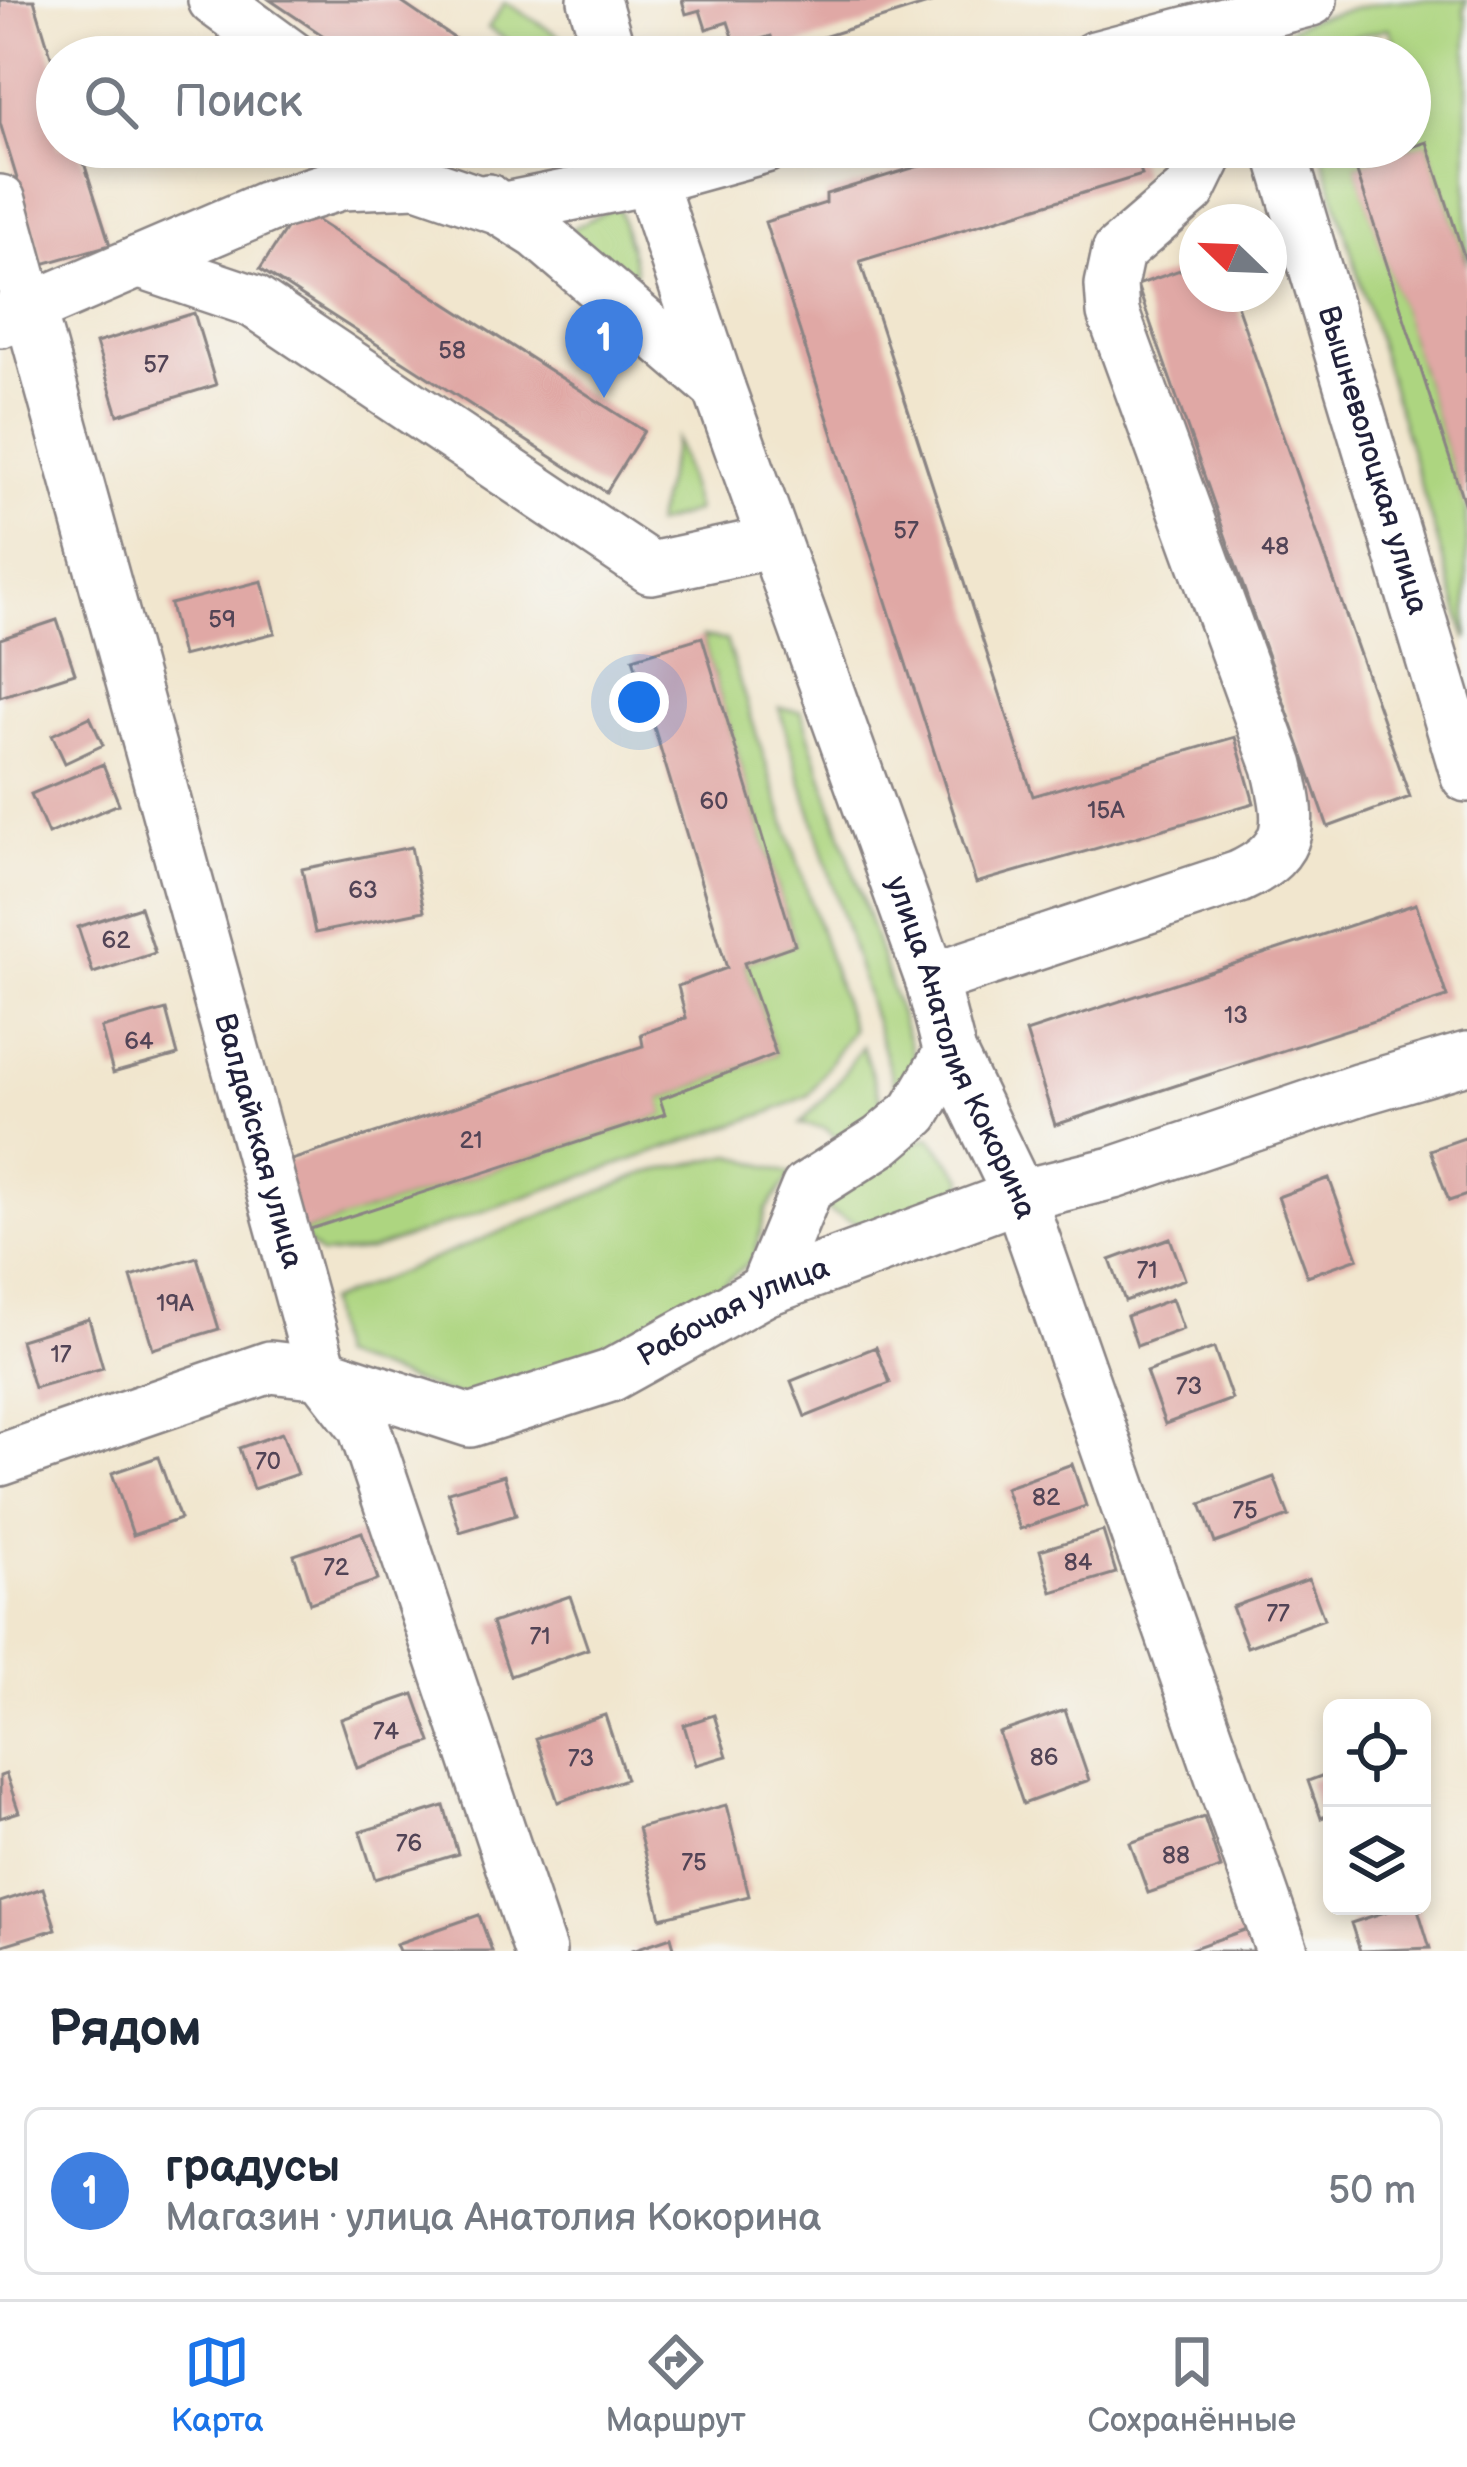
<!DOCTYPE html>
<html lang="ru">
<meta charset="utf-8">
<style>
:root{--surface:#fff;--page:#f2f2f3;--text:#1f2937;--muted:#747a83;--line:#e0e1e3;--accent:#1a73e8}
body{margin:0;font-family:"Balsamiq Sans",sans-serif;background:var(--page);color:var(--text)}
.controls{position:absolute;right:36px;bottom:36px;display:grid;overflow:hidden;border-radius:18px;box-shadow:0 6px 18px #0003}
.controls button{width:108px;height:108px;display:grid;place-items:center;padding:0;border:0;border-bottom:3px solid var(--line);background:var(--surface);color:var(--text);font:60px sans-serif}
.compass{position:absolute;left:1179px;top:204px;width:108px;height:108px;border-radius:50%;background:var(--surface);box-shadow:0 6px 18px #0003;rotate:293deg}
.you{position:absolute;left:639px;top:702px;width:42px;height:42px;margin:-30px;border:9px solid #fff;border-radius:50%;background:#1a73e8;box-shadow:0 0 0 18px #1a73e833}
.badge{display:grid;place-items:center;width:78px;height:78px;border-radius:50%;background:var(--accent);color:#fff;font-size:39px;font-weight:700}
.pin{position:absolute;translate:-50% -99px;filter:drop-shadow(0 3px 6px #0008)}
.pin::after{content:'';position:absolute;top:63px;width:42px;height:36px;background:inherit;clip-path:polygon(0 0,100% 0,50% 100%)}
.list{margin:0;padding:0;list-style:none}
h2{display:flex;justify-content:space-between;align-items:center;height:156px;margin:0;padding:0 48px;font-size:51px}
h2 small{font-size:39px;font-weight:400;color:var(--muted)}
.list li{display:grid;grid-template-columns:78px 1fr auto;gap:36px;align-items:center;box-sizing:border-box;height:168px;margin:0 24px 24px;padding:0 24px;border:3px solid var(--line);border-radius:18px}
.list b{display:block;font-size:45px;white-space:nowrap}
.list p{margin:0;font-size:39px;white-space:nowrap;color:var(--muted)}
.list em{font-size:39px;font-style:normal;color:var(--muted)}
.icon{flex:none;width:66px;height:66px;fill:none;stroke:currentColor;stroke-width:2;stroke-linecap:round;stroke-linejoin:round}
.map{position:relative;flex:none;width:1467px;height:1951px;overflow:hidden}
.search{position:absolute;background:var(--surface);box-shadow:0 6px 18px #0003;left:36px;right:36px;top:36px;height:132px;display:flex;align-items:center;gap:30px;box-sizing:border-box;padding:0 42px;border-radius:66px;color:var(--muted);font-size:45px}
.sheet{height:348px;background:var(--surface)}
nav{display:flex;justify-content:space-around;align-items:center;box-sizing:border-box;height:168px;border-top:3px solid var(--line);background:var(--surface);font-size:33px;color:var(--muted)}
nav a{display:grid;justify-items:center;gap:6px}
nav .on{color:var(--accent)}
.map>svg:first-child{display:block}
.green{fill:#add580;stroke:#687c5e;stroke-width:3}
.building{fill:#e0a8a5}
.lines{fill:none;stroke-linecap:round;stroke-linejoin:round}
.minor-casing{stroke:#8a8484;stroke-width:56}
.minor{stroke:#fff;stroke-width:51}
.labels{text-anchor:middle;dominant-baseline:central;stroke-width:10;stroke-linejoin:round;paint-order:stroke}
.number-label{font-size:24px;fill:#524456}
.street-label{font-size:30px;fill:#22223b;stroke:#f6f6f2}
</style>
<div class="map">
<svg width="1467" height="1951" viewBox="0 0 1467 1951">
<rect width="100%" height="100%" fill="#f6f6f2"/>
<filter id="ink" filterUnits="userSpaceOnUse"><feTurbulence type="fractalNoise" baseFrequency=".00833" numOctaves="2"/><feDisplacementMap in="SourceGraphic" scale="24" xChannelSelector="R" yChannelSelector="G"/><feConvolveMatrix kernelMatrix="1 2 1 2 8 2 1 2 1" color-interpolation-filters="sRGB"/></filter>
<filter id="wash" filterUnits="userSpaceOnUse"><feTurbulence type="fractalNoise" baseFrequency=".004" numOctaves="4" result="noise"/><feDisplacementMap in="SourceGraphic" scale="48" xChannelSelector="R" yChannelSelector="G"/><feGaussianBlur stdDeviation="2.7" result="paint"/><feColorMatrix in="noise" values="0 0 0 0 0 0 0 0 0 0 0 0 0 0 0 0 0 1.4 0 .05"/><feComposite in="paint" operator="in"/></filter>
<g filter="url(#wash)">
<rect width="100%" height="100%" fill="#f1e6ce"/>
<path class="green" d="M1392,0h75l-3,10 3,14v241l-40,-122 -71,23 111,346v128l-147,-493h90v-43l7,-3 -7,-18v-26h-10l-12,-29 -80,21v8h-29v-23l31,-15z
M505,2l59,37 -11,18h-19l-46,-29z
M551,147h46l5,16 -41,10z
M618,205l18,66 -14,17 -54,-57z
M676,439l20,72 -42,14z
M702,637l24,3 126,389 -43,66 -41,18 -400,138 -47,4 -23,-22 366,-119 -4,-15 116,-45 -32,-91 51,-19z
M779,708l22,3 121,371 -21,25z
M862,1046l24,70 -13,15 -38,6 -10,-9 -25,-4 35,-38z
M930,1137l34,42 -3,15 -95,34 -50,-23 88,-60z
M732,1155l60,19 -26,36 -12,48 -60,51 -81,41 -150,49 -126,-43 -10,-54 319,-129z"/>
<g id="blocks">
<path class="building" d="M0,0h34l23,76v71h22l31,98 -67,19 -43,-141z
M270,0h128l84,57h-127z
M682,0h254l1,1 -161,51 -5,-16 -35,10 -8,-24 -22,7 -6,-19 -14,4z
M1427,142l40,123 -1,244 -111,-343z
M982,147h152l8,28 -282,86 173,535 202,-59 19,66 -278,80 -211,-661 61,-19v-9z
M299,209l345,222 -38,61 -346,-223z
M1197,264v30h36l177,503 -82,30 -191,-542z
M194,313l22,72 -98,30 -22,-72z
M262,581l13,52 -93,23 -12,-52z
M57,620l18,53 -75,24v-58z
M702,637l93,308 -51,18 32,91 -116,45 5,15 -367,119 -22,-68 367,-119 -2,-12 45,-16 -8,-32 49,-18 -94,-310z
M90,717l13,28 -38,18 -13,-28z
M103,764l16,40 -71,30 -17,-40z
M411,847l13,64 -109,22 -13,-64z
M1416,904l31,93 -392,128 -29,-93z
M140,907l15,46 -62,20 -15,-46z
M166,1010l12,45 -65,18 -12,-45z
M1467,1137v58l-18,6 -19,-51z
M1329,1178l29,80 -51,18 -29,-79z
M1170,1238l15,41 -60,22 -15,-41z
M197,1257l22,72 -66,20 -22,-72z
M1172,1299l11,30 -46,17 -10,-30z
M89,1319l14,49 -69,20 -14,-48z
M876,1347l14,36 -85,34 -14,-36z
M1214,1348l18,51 -67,25 -19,-52z
M282,1433l15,41 -44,15 -14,-41z
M158,1457l22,62 -47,16 -21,-62z
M1072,1464l14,42 -66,23 -15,-41z
M504,1475l12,40 -56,17 -12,-40z
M1274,1477l15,39 -74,27 -14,-39z
M1103,1531l13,42 -64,19 -12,-42z
M362,1532l16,48 -68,23 -16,-48z
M1309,1579l15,40 -77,28 -15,-40z
M570,1596l18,53 -78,27 -18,-53z
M414,1694l17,48 -74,26 -16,-49z
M1065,1710l24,70 -66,24 -24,-71z
M605,1715l21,64 -68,23 -22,-64z
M714,1715l13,41 -31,9 -12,-40z
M1332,1772v42l-11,4 -13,-37z
M6,1774l13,38 -19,6v-42z
M726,1805l23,91 -88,22 -23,-90z
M444,1806l14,48 -83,25 -15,-47z
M1204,1817l17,51 -73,25 -18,-50z
M43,1888l13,41 -56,17v-44z
M1403,1906h14l13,42 -70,3 -9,-28z
M479,1915l13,36h-93l-3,-7z
M1253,1927l9,24h-74v-1z
M671,1937l4,14h-43v-1z"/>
</g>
</g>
<g filter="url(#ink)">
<use href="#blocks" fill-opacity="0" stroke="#8a8484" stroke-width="3"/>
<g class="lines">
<defs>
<g id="minor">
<path d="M214,0l78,57"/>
<path d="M594,0l17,57"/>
<path d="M1095,57l216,-57"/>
<path id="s1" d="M639,147l80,241 212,591 19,74 69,143 263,755"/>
<path id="s2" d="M1279,147l188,629"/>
<path d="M488,200l12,9 149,-30 116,-32"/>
<path id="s3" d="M0,201l322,1172 42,54 176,524"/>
<path d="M138,262l115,39 398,267 123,-26"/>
<path d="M1,321l266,-114 74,-23 77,-3 82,28 38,24 181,155"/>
<path d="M931,979l308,-102c58,-27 52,-55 39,-111l-165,-453 -2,-28 7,-33 72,-62 21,-43"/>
<path d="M765,1290l42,-102 74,-47 34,-29 35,-59"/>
<path id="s4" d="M0,1460l270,-93 52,6 148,48 140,-45 155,-86 254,-94 94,-23 248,-84 106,-31"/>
</g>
</defs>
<use href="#minor" class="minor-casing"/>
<use href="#minor" class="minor"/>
</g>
</g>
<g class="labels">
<g class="number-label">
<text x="452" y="350">58</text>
<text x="156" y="364">57</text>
<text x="906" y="530">57</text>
<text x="1275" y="546">48</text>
<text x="222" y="619">59</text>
<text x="714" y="801">60</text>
<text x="1106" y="810">15А</text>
<text x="363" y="890">63</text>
<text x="116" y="940">62</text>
<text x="1236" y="1015">13</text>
<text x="139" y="1041">64</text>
<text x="471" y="1140">21</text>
<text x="1147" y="1270">71</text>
<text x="175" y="1303">19А</text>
<text x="61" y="1354">17</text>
<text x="1189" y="1386">73</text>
<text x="268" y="1461">70</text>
<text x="1046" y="1497">82</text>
<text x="1245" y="1510">75</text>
<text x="1078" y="1562">84</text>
<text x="336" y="1567">72</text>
<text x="1278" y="1613">77</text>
<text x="540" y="1636">71</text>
<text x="386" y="1731">74</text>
<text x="1044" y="1757">86</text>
<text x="581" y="1758">73</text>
<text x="409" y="1843">76</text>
<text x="1176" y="1855">88</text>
<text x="694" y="1862">75</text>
</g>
<g class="street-label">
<text stroke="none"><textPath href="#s2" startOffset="327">Вышневолоцкая улица</textPath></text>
<text stroke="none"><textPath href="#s1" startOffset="957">улица Анатолия Кокорина</textPath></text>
<text stroke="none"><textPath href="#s3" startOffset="975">Валдайская улица</textPath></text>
<text stroke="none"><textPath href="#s4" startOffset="780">Рабочая улица</textPath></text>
</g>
</g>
</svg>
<div class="controls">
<button><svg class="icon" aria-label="locate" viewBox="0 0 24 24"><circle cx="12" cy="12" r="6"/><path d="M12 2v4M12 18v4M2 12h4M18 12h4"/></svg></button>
<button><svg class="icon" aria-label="layers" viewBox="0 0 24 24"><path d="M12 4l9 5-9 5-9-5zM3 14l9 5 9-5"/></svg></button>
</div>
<svg class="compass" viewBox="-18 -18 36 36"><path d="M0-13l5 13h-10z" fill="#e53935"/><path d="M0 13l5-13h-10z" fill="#747a83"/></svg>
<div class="you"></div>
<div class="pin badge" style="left:604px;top:398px;background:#3f7fe0">1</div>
<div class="search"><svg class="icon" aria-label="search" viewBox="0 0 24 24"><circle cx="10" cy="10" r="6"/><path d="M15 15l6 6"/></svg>Поиск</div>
</div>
<section class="sheet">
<h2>Рядом<small></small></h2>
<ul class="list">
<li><span class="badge" style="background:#3f7fe0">1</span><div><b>градусы</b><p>Магазин · улица Анатолия Кокорина</p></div><em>50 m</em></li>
</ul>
</section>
<nav>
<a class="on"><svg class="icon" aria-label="map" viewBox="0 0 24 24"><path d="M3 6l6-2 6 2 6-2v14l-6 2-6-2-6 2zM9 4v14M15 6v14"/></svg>Карта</a>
<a><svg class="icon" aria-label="directions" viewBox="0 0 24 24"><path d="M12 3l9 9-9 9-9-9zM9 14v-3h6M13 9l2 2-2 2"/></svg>Маршрут</a>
<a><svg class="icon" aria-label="saved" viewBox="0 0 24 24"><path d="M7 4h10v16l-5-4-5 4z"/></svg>Сохранённые</a>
</nav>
